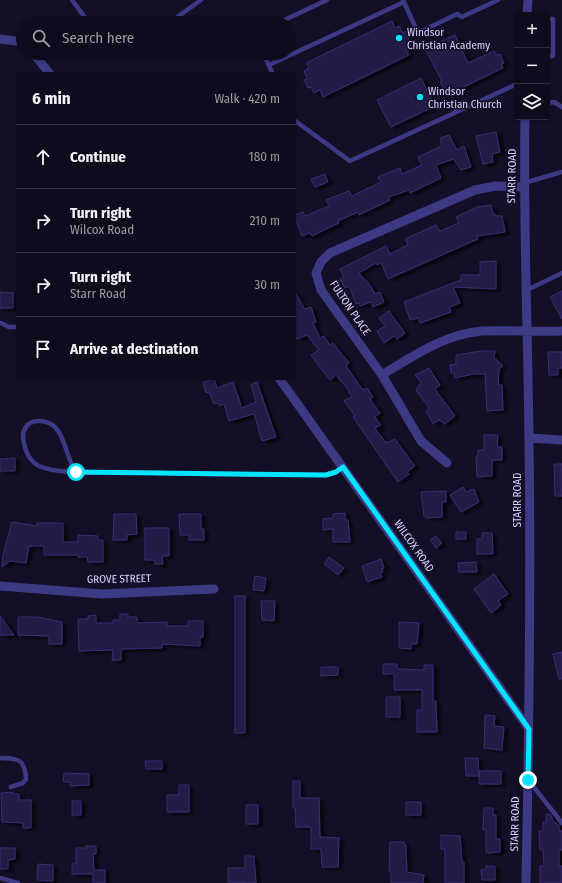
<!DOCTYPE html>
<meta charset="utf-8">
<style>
:root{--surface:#0e0b1c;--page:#171425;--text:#f1f3f6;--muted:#9b9ba3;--line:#2e2b3b}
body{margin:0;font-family:"Fira Sans Condensed",sans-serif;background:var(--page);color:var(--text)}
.controls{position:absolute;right:12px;top:12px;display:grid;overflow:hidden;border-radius:4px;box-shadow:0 1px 3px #0004}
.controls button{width:36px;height:36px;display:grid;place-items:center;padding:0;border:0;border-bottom:1px solid var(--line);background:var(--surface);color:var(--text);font:20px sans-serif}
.stop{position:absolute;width:12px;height:12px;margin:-9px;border:3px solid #00e5ff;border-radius:50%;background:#fff}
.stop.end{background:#00e5ff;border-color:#fff;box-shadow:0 1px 4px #0008}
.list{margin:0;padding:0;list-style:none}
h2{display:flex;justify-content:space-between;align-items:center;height:52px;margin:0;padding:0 16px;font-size:17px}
h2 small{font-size:13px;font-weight:400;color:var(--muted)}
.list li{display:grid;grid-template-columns:26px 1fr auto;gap:12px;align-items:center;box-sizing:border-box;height:64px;padding:0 16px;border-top:1px solid var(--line)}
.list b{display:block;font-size:15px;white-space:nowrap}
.list p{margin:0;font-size:13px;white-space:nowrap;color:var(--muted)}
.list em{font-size:13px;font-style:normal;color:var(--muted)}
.icon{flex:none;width:22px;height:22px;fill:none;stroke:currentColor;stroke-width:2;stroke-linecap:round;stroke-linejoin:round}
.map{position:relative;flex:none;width:562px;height:883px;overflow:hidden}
.search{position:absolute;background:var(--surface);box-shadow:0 1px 3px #0004;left:16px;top:16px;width:280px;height:44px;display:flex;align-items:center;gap:10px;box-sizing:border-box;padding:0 14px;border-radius:22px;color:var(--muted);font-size:15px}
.panel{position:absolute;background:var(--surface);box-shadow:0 1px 3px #0004;left:16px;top:72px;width:280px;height:308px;border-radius:4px}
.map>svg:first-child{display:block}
.building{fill:#241b47;stroke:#3b2d73;filter:url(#shadow)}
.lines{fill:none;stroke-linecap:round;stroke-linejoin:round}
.lane{stroke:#3d3a85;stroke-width:4.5}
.street{stroke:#3d3a85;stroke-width:9}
.route{stroke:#00e5ff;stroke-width:5}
.poi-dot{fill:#00e5ff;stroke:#130f26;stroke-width:1.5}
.labels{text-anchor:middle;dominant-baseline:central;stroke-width:3.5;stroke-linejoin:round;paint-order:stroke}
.poi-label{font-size:11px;fill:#d9d4ff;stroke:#130f26;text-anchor:start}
.street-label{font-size:11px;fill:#d9d4ff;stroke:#130f26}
</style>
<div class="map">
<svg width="562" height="883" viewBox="0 0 562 883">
<defs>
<filter id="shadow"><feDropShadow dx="4.5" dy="2.5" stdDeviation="1" flood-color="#0009"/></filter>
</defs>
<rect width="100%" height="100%" fill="#130f26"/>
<path class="building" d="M392,21l3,7 4,-2 4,7 3,-2 5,16 -5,2 3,6 -86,42 -3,-7 -6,3 -3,-6 -3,1 -4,-8 3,-1 -3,-8 5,-3 -3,-5z
M455,35l13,28 26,-12 2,4 4,-1 4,9 -3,1 2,4 -54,26 -2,-5 -3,1 -4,-8 2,-1 -17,-32z
M421,78l14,28 -44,21 -14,-27z
M496,132l4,20 -8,2 1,8 -10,2 -7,-28z
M449,135l8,15 7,-4 7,21 -10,3 -7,-11 -18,6 5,13 -31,15 -1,-3 -20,7 1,3 -31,15 -1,-3 -9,4 -11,5 1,2 -27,13 -2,-3 -8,3 -8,-21 9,-3 2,4 24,-10 -3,-6 10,-4 13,-5 3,5 29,-14 -3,-5 22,-9 2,6 20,-9 -4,-8 24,-11 -2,-8z
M325,174l3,8 -13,5 -4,-8z
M491,205l2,9h2l1,2h6l3,16 -28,4 1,3 -90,40 -7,-16 -4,2 -1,-2 -17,10 11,12 5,9 5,-2 4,10 -11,5 -2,-5 -11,4 -1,-3 -3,1 -7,-18 -4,2 -5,-9 4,-2 -4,-8 46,-23 4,8 18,-9 -3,-6 31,-14 4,6 19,-8 -3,-6 21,-10z
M496,261v28l-43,-2 7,16 -11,4 2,5 -31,11 -2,-5 -8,2 -6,-18 57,-22v-5h19v-13z
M294,291l11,18 6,-2 5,15 -3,1 7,15 4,-2 6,9 3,-2 16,20 -3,3 17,24 4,-2 6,9 -3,2 10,14 -5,4 6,8 -6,3 10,14h4l6,-3 20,27 -8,6 2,2 -11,8 -45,-65 2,-1 -11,-15 8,-4 -5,-9 -11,-13 -6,5 -11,-14 -8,-11 8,-5 -12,-15 -10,4 -3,-6z
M562,291v28l-12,-22z
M0,292l13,1v15h-13z
M389,311l16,22 -8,6 -3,-3 -10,7 -7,-12 8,-5 -6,-8z
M481,351h14l-1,6 9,9 -4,3 -1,16h4l1,25 -16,1 -2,-37h-11l-19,4 -1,-5h-3l-1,-8 6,-1v-9z
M548,352h14v16h-4v7h-9z
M429,368l11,17 -5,4 20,27 -10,8 -6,-4 -6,4 -7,-13 3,-3 -13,-18 5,-8 -6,-7z
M214,379l3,9 16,-6 9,26 14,-6 -5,-17 6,-3 19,55 -14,4 -8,-27 -25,7 -5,-17 -5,2 -1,-3 -4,1 -5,-12 -3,1 -3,-11z
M484,435h14l-1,12h5v13h-10v16l-15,1 -1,-21h2v-6h6z
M15,458v13h-15v-12z
M554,464h8v32h-7z
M463,487l3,5 8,-3 5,13 -18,10 -11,-17z
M446,491v11h-4v15l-16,1v-2h-2l-3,-24z
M345,513v7h3l2,22h-17v-13l-10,1v-11l10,-1v-4z
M114,514h22l1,20 -10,1v5h-14z
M179,514h22v15h3v11h-15v-5h-9z
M12,522l25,4v-3h26v19h15v-7l20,1v4h5v22h-15l-1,-5h-9v-2h-34v-9h-15l-3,17 -16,-2 -8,6 1,-12z
M145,528h24v28h-7l1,8h-8v-4h-10z
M456,532h10v7h-10z
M482,533h10l1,21h-16v-15h5z
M436,536l6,7 -6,5 -6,-8z
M329,557l15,11 -6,7 -14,-11z
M381,559l3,9 -2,1 1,3 -3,1 2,4 -15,5 -5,-16z
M476,562l1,10h-18l-1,-9z
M494,574l14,20 -10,7 3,4 -10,8 -17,-24z
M255,576l11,2 -2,13 -11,-1z
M235,596h10v137h-10z
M261,601h14l-1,20 -12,-1z
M120,614h8v3h9v6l30,-1v4h21v-5h15v16h-3v9l-38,-2v4l-41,1v11h-9l1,-10 -34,1 -1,-32h10v-3l8,-1v8h17v-3h7z
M0,616l14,19h-14z
M18,617h20l24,5v22h-13v-8l-31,-1z
M399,622l20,1 -2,21h-6v5l-12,-1z
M562,652v27h-3l-6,-25z
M383,664h14l1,5 26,1v-5h9v36h3l1,31h-20v-22h5v-20h-28v-16h-11z
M321,667h17v8l-17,1z
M386,697h14v20h-14z
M485,715l10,1 -1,10 10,1 -2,23 -18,-2z
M465,758h13l1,18h-13z
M145,761h17v8h-16z
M479,771h22v13h-22z
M64,773l25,1v11l-19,1v-4h-7z
M293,781h7v17h19l1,39 19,1 -1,29h-16l-1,-18h-10v-22h-15l-1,-19h-2z
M179,785h10v27h-22v-17h12z
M13,792v2h6v6h12v28h-8v-5l-21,-1 -1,-29z
M72,801h9v14h-9z
M406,802h15v13h-15z
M246,805h12v19h-12z
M484,808h9v7h3v24h4v13l-14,1v-23h-3z
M546,814h4l4,8 5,3v6h3v19h-3v16h3v17h-22v-17h4l-1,-16h-3l-1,-19h4v-9h3z
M441,835l19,1 2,26h2v21h-19v-34h-4z
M390,842h13l3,4 1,26 17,3 -1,8h-32v-11h-2z
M86,846h10v8h-3l1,16h11v13h-12v-9h-21v-10h4v-16h10z
M0,848h15v11l-7,1v9h-8z
M245,856h9l2,27 -28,-1v-14h17z
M38,864l15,1v16l-16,-1z
M486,866h9v14h-13l-1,-10 5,-1z"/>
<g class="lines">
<path class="lane" d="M72,0l17,23
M403,0l15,33 39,-19 5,3 36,-17
M547,19h6v37h-6
M169,23l32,-23
M278,23l49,-23
M111,53l2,3 10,1 5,-4
M263,53l10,21
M269,65l135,-63
M547,103l7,-1 8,5
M294,120l56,41 167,-77
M524,183l38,-11
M527,290l35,-17
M1,323l8,4h9
M76,472c-13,-18 -10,-51 -37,-51 -9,0 -13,4 -16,12 0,12 4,27 16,33 19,9 62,6 84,6 68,2 135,3 203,3l9,-3 8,-5
M0,758c18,0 25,1 26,21l-3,4 -12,4
M529,781l33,42
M0,878l18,5"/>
<path class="street" d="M527,15l1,-15
M0,39l23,3
M33,53l17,21
M525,117c-2,108 3,215 4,323 2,148 0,295 -3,443
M382,375c31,-19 63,-41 100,-44 27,-1 54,1 80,0
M279,378l250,351
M529,438l33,2
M447,463l-26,-22 -39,-66 -61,-85 -5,-17 5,-11 9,-9 145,-63 21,-4 28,1
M0,586l102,8 112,-5"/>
</g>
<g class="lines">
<path class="route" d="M76,472l250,3 10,-3 7,-5 186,262 -1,51"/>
</g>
<g class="poi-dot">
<circle cx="399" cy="38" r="4"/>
<circle cx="420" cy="97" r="4"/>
</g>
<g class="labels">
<g class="poi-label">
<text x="407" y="32">Windsor<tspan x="407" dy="13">Christian Academy</tspan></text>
<text x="428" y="91">Windsor<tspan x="428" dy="13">Christian Church</tspan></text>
</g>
<g class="street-label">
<text transform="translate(512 176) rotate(-89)">STARR ROAD</text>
<text transform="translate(350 308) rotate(56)">FULTON PLACE</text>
<text transform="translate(517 500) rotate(-90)">STARR ROAD</text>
<text transform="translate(414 546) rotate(55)">WILCOX ROAD</text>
<text transform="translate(119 579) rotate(-1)">GROVE STREET</text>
<text transform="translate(515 824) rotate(-89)">STARR ROAD</text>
</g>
</g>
</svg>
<div class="controls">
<button>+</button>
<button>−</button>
<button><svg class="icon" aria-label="layers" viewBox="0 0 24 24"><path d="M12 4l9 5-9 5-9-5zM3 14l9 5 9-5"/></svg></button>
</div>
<div class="stop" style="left:76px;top:472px"></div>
<div class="stop end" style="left:528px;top:780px"></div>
<div class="search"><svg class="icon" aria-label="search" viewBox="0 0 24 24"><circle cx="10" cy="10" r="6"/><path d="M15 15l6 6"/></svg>Search here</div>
<section class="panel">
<h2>6 min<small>Walk · 420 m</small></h2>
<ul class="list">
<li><svg class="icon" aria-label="ahead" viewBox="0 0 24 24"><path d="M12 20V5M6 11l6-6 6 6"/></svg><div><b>Continue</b></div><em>180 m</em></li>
<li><svg class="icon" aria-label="right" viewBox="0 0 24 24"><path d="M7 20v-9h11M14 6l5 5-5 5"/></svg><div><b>Turn right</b><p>Wilcox Road</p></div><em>210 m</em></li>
<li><svg class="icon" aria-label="right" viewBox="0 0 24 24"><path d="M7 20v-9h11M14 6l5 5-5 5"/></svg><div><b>Turn right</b><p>Starr Road</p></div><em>30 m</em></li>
<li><svg class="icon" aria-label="arrive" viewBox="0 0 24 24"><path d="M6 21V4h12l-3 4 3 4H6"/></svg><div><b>Arrive at destination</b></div></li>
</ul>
</section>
</div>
